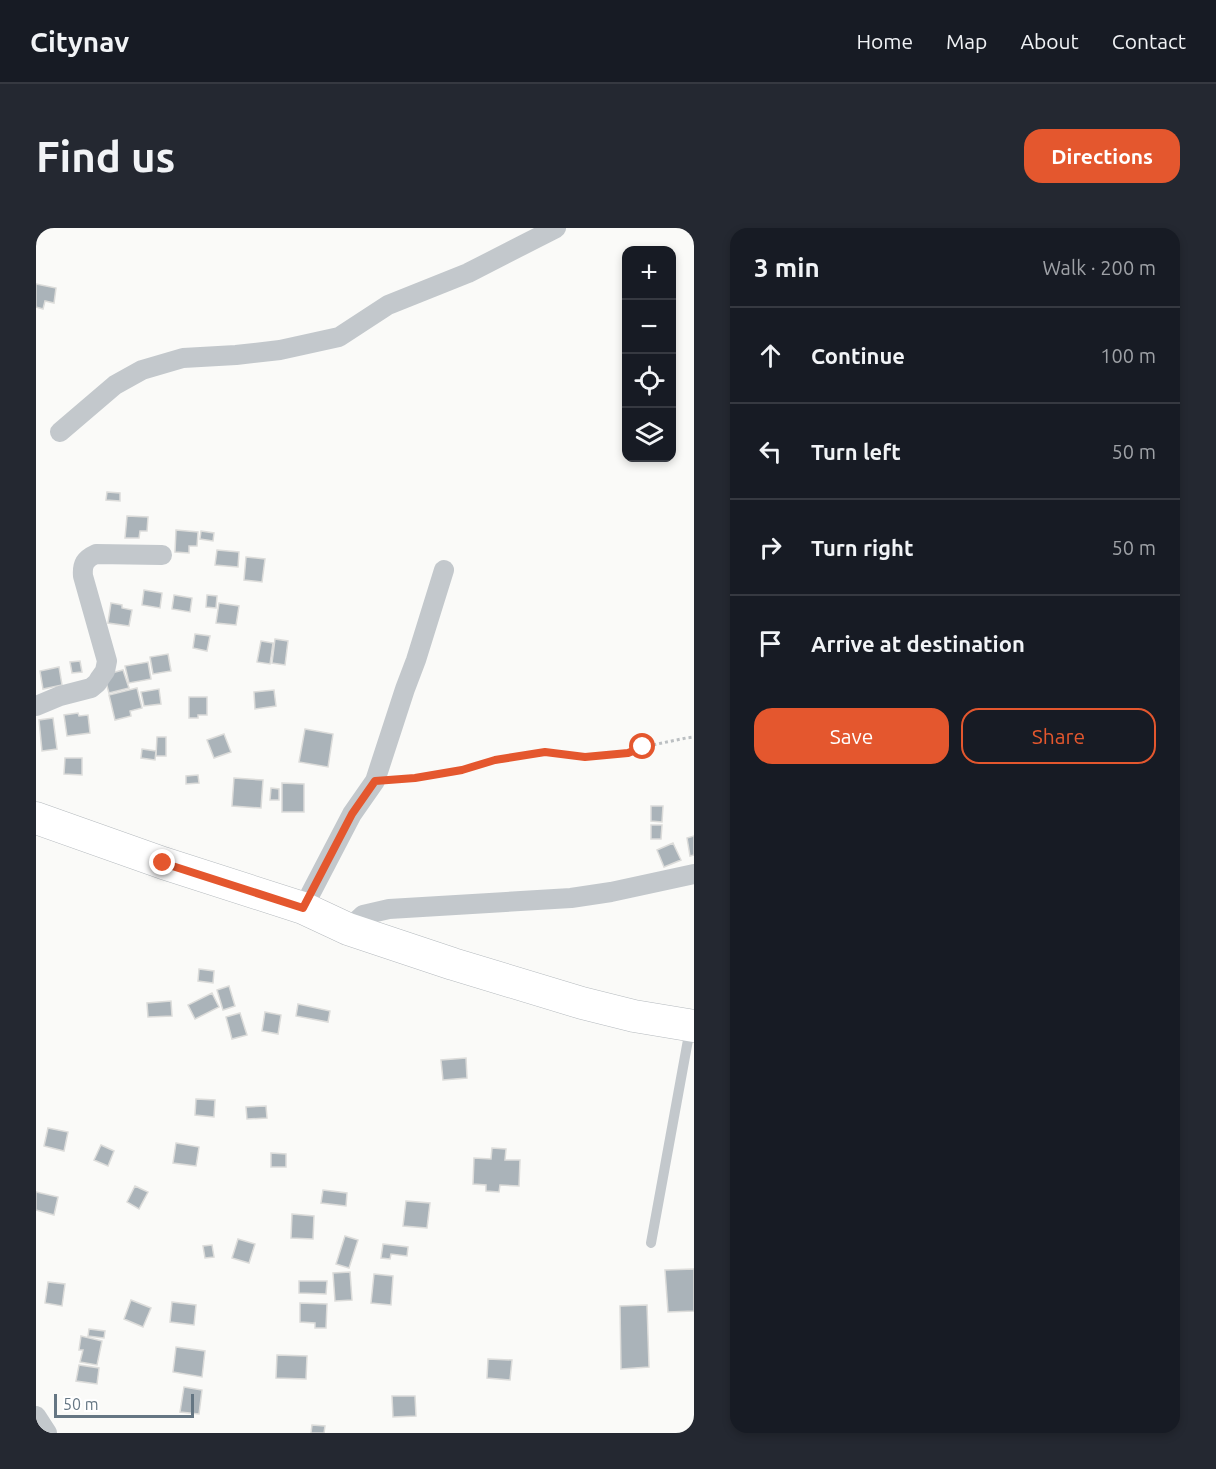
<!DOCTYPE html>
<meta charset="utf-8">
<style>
:root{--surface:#171b24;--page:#242831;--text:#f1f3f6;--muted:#9ea1a6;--line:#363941;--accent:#e4572e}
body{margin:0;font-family:Ubuntu,sans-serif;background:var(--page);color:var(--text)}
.controls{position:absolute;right:18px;top:18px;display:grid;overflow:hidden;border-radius:12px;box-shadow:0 3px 9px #0003}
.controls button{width:54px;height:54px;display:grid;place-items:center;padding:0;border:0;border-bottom:2px solid var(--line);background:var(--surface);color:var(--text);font:30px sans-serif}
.scale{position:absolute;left:18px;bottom:15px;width:140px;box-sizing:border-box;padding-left:6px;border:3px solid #657683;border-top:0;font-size:16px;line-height:21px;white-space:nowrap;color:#657683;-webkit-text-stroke:4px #fff;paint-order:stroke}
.stop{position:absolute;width:18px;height:18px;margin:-14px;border:4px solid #e4572e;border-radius:50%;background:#fff}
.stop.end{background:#e4572e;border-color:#fff;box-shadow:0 2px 6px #0008}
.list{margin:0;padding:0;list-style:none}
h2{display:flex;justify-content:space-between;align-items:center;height:78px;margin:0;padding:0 24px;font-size:26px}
h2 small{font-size:20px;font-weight:400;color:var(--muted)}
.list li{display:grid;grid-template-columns:39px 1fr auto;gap:18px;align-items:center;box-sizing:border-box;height:96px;padding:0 24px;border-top:2px solid var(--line)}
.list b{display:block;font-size:22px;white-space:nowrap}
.list em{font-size:20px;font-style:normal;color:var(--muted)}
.actions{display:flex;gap:12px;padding:18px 24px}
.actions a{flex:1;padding:14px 0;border:2px solid var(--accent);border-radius:18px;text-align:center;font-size:21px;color:var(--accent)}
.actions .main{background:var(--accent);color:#fff}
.icon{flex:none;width:33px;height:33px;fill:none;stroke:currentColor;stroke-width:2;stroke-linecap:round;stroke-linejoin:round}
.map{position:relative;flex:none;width:658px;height:1205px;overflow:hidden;border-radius:18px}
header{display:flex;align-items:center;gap:36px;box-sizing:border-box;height:84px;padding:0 30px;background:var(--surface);border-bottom:2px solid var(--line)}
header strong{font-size:28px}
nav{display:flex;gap:33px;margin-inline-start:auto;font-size:21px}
.intro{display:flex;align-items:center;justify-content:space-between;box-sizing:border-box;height:144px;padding:0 36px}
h1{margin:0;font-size:42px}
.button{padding:15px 27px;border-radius:18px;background:var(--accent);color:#fff;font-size:21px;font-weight:700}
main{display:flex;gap:36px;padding:0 36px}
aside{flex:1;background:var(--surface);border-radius:18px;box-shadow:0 3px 9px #0003}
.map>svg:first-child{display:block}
.building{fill:#aab3b9;stroke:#dcdcda;stroke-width:1.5}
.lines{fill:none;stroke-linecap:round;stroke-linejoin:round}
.primary-casing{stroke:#b5babe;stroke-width:33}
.path{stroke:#bbbfc2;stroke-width:3;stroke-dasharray:3 3;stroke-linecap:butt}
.lane{stroke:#c3c8cc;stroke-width:10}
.street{stroke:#c3c8cc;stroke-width:20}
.primary{stroke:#fff;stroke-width:32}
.route{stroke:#e4572e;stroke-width:8}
</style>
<header>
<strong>Citynav</strong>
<nav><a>Home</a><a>Map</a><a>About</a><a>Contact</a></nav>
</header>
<div class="intro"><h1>Find us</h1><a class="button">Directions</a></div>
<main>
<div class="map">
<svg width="658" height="1205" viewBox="0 0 658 1205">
<rect width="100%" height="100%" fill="#fafaf8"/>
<path class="building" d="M0,56l20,4 -2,15 -9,-2 -2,8 -7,-2z
M71,264l13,1v8l-14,-1z
M91,288l21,1 -1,14h-7l-1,7h-14z
M140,302l22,2 -1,14h-8v7l-14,-1z
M165,303l13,2 -1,8 -13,-2z
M181,322l22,2 -1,15 -23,-2z
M210,329l19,2 -3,23 -18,-2z
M108,362l18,3 -2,15 -18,-3z
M138,367l18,3 -2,14 -18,-3z
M171,367l10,1 -1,12 -10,-1z
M75,375l11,2v3l10,2 -3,16 -21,-3z
M183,375l20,3 -3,19 -20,-2z
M159,406l15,2 -3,15 -14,-3z
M239,411l13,2 -3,24 -13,-2z
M225,413l12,2 -3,21 -13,-2z
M132,426l3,17 -18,3 -3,-17z
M44,433l2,11 -10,1 -2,-11z
M112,434l3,17 -22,4 -4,-17z
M23,439l3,18 -19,4 -3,-18z
M87,442l6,18 -20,5 -5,-18z
M101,460l5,20 -12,3 1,5 -16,4 -6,-25z
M123,461l2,15 -17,2 -3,-14z
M238,462l2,16 -21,3 -1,-17z
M153,469h18v18h-9v3h-9z
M42,485l1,3 9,-1 2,18 -23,3 -3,-21z
M17,490l4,31 -15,2 -3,-31z
M269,501l28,5 -5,33 -29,-5z
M188,506l7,18 -17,6 -7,-18z
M121,509h9v19h-10z
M106,521l14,2 -1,9 -14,-2z
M29,530h17v17l-18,-1z
M162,547l1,8 -13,1v-8z
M198,550l29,2 -2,28 -29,-2z
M246,555l22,1v28h-22z
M235,560l8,1v11h-9z
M615,578h12l-1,16 -11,-1z
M615,597h11l-1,14h-10z
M658,608v19l-4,1 -3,-18z
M637,615l8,17 -17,7 -7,-17z
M163,741l15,2 -1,12 -15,-2z
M193,758l6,20 -12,4 -6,-20z
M176,765l7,14 -24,12 -7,-14z
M135,773l1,15 -24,1 -1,-14z
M262,776l32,7 -2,11 -32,-6z
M229,784l16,3 -3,19 -16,-3z
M204,785l7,22 -15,4 -6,-22z
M430,830l1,20 -24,2 -2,-20z
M160,871l19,1 -1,17 -19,-2z
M230,878l1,12 -20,1 -1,-12z
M12,900l20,4 -4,19 -20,-5z
M140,915l23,4 -3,19 -23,-3z
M65,917l13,6 -6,15 -14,-6z
M456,920l14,1 -1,11h15l-1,26 -19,-1 -1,7 -13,-1v-6l-13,-1 1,-26 17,1z
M235,925l15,1v13h-15z
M99,958l13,6 -9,17 -12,-7z
M287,962l24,3 -1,13 -25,-3z
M0,964l22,5 -4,18 -18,-5z
M370,973l24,2 -3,25 -24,-2z
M256,986l22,2 -1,23 -22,-1z
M309,1008l13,4 -9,28 -13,-4z
M202,1011l17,5 -6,19 -17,-5z
M347,1016l25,3 -1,9 -16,-2 -1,5 -9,-1z
M176,1017l2,12 -9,1 -2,-12z
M658,1041v42l-26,1 -3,-42z
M314,1044l2,28 -17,1 -2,-28z
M338,1046l19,2 -2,29 -20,-2z
M263,1053h28l-1,13 -27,-1z
M12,1054l17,2 -3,22 -17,-3z
M95,1072l20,8 -8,19 -19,-8z
M136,1074l24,3 -2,20 -24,-3z
M264,1075l27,1 -1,24h-11v-5l-15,-1z
M611,1077l2,62 -28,2 -1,-63z
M53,1101l16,2 -1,7 -16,-2z
M45,1108l21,5 -5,24 -17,-3 3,-12h-4z
M140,1119l29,4 -3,26 -29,-5z
M241,1127l30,1 -1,23 -30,-1z
M452,1131l24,1 -2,20 -23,-2z
M43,1137l20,3 -2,16 -21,-3z
M148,1159l18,3 -3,24 -19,-2z
M356,1168h23l1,20 -23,1z
M276,1197l13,1 -1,7h-13z"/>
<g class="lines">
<defs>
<path id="primary" d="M0,590l127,45 140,45 45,21 105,35 129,39 52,13 60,10"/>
</defs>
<use href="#primary" class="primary-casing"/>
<path class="path" d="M358,552l21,-2 47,-8 33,-10 50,-8 40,5 43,-4 15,-6 43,-9 8,-1"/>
<path class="lane" d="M615,1015l39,-214"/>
<path class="street" d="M24,204l55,-47 27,-15 41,-12 53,-3 44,-5 59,-13 49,-32 80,-32 88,-45
M0,478l24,-10 31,-8 6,-5 3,-5 5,-7 2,-10 -24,-85c-1,-12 2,-17 13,-22l66,1
M267,680l49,-94 23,-33 30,-92 11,-29 28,-90
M312,701l15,-14 26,-6 182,-11 40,-6 83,-18
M0,1188l11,17"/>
<use href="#primary" class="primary"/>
</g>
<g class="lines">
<path class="route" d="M127,635l140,45 49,-94 23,-33 40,-3 47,-8 33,-10 50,-8 40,5 43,-4 15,-6"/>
</g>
</svg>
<div class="controls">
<button>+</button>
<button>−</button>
<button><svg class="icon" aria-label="locate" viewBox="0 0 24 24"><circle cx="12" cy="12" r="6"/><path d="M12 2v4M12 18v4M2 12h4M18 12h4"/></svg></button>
<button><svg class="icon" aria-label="layers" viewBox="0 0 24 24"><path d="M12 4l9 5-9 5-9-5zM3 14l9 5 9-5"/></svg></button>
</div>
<div class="scale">50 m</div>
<div class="stop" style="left:607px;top:519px"></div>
<div class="stop end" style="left:127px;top:635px"></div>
</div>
<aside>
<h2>3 min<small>Walk · 200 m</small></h2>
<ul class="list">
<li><svg class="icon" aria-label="ahead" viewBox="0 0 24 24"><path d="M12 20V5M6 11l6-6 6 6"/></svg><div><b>Continue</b></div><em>100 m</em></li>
<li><svg class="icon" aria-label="left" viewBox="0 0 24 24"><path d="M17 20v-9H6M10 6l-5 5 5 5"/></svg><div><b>Turn left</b></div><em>50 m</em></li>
<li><svg class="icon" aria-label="right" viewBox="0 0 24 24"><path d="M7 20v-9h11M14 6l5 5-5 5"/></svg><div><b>Turn right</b></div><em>50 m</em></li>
<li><svg class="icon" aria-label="arrive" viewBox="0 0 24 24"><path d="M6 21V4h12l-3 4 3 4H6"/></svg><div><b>Arrive at destination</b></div></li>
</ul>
<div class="actions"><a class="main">Save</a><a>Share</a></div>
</aside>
</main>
